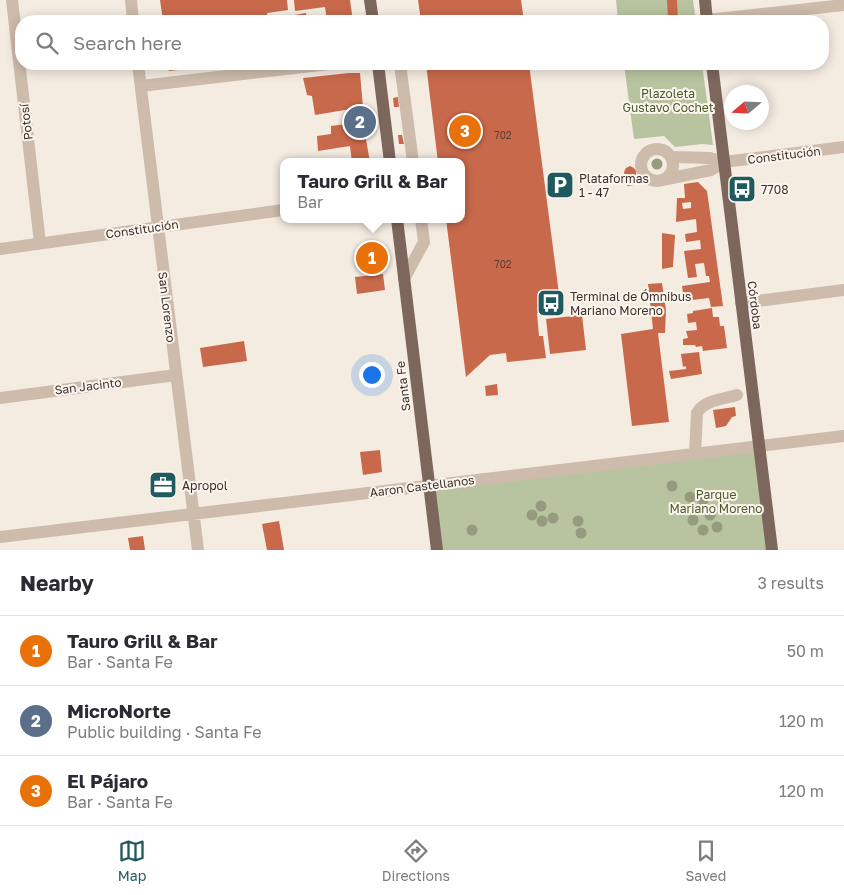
<!DOCTYPE html>
<meta charset="utf-8">
<style>
:root{--surface:#fff;--page:#f7f7f7;--text:#2b2b33;--muted:#7c7c81;--line:#e1e1e2;--accent:#1f5a5e}
body{margin:0;font-family:"Golos Text",sans-serif;background:var(--page);color:var(--text)}
.compass{position:absolute;left:724px;top:85px;width:45px;height:45px;border-radius:50%;background:var(--surface);box-shadow:0 2px 12px #0003;rotate:251deg}
.you{position:absolute;left:371px;top:374px;width:18px;height:18px;margin:-12px;border:4px solid #fff;border-radius:50%;background:#1a73e8;box-shadow:0 0 0 8px #1a73e833}
.badge{display:grid;place-items:center;width:32px;height:32px;border-radius:50%;background:var(--accent);color:#fff;font-size:16px;font-weight:700}
.pin{position:absolute;translate:-50% -50%;border:2px solid #fff;box-shadow:0 1px 5px #0006}
.popup{position:absolute;left:280px;top:158px;width:185px;height:65px;box-sizing:border-box;display:grid;place-content:center;border-radius:10px;background:var(--surface);filter:drop-shadow(0 1px 4px #0005);font-size:16px;white-space:nowrap;color:var(--muted)}
.popup b{font-size:19px;color:var(--text)}
.popup::after{content:'';position:absolute;left:50%;top:100%;margin-left:-10px;border:10px solid transparent;border-top-color:var(--surface)}
.list{margin:0;padding:0;list-style:none}
h2{display:flex;justify-content:space-between;align-items:center;height:65px;margin:0;padding:0 20px;font-size:21px}
h2 small{font-size:16px;font-weight:400;color:var(--muted)}
.list li{display:grid;grid-template-columns:32px 1fr auto;gap:15px;align-items:center;box-sizing:border-box;height:70px;padding:0 20px;border-top:1px solid var(--line)}
.list b{display:block;font-size:19px;white-space:nowrap}
.list p{margin:0;font-size:16px;white-space:nowrap;color:var(--muted)}
.list em{font-size:16px;font-style:normal;color:var(--muted)}
.icon{flex:none;width:28px;height:28px;fill:none;stroke:currentColor;stroke-width:2;stroke-linecap:round;stroke-linejoin:round}
.map{position:relative;flex:none;width:844px;height:550px;overflow:hidden}
.search{position:absolute;background:var(--surface);box-shadow:0 2px 12px #0003;left:15px;right:15px;top:15px;height:55px;display:flex;align-items:center;gap:12px;box-sizing:border-box;padding:0 18px;border-radius:20px;color:var(--muted);font-size:19px}
.sheet{height:275px;background:var(--surface)}
nav{display:flex;justify-content:space-around;align-items:center;box-sizing:border-box;height:70px;border-top:1px solid var(--line);background:var(--surface);font-size:14px;color:var(--muted)}
nav a{display:grid;justify-items:center;gap:2px}
nav .on{color:var(--accent)}
.map>svg:first-child{display:block}
.green{fill:#b8c4a0}
.building{fill:#c8694b;fill-rule:evenodd}
.lines{fill:none;stroke-linecap:round;stroke-linejoin:round}
.minor{stroke:#cdbbac;stroke-width:12}
.major{stroke:#7d675c;stroke-width:12}
.tree{fill:#969b7f}
.labels{text-anchor:middle;dominant-baseline:central;stroke-width:4;stroke-linejoin:round;paint-order:stroke}
.number-label{font-size:10px;fill:#5e3e33}
.park-label{font-size:12px;fill:#4a5a2e;stroke:#fbf5ee}
.street-label{font-size:12px;fill:#3b302b;stroke:#fbf5ee}
.poi-label{font-size:12px;fill:#3b302b;stroke:#fbf5ee;text-anchor:start}
</style>
<div class="map">
<svg width="844" height="550" viewBox="0 0 844 550">
<rect width="100%" height="100%" fill="#f4ebe1"/>
<path class="green" d="M616,0h77l3,21h-78z
M624,64h78l11,81 -11,-1 -27,3 -11,-11 -30,3z
M759,447l13,103h-335l-8,-65z"/>
<path class="building" d="M160,0h127l1,10 -21,3 1,8h-105z
M294,0h56l3,21h-26l-2,-14 -30,4z
M418,0h103l3,21h-103z
M667,0h10l1,21h-10z
M306,13l1,8h-17l-1,-5z
M168,64h53v1l-52,6z
M426,64h103l32,245 -24,4 2,23h4l3,22 -39,4 -1,-9 -16,2 -24,22 -20,-158h15v-57h-23z
M349,73h11l3,34 -48,8 -3,-19 -5,-1 -4,-17z
M398,97l1,10h-5l-1,-9z
M362,117l8,45h-18l-2,-16 -32,5 -1,-15 14,-2v-8l14,-2v-4z
M398,135h4l2,9h-5z
M630,166l4,2 2,3v4l-3,3 1,7 -7,1 -3,-14 2,-4z
M698,182l9,9 16,115 -12,1 -2,-9 -25,3 -2,-15 28,-4 -1,-6h-3l-2,-13 -9,1 2,13 -9,1 -4,-27 17,-2 -1,-9 -14,2 -1,-8 12,-2 -1,-13 -20,3 1,-24h8l-1,-14zM691,202v6l-8,1 -1,-6z
M662,233l13,2 -2,32 -11,2z
M383,274l2,16 -28,4 -2,-17z
M662,283l4,27 -1,23h-7l11,89 -37,4 -11,-92 32,-5 -5,-45z
M712,308l1,9h6l1,9h4l3,22 -24,3 -1,-5 -6,1 -1,-2h-12v-6l5,-1 -2,-7 11,-1 -1,-8 -8,1 -1,-9 6,-1v-2z
M582,315l4,35 -36,4 -4,-35z
M244,341l3,20 -44,6 -3,-19z
M699,352l3,22 -31,5 -2,-8 17,-2v-3l-3,1 -2,-13z
M497,384l1,11 -12,1 -1,-10z
M735,407l1,9 -4,1 -6,9 -10,2 -3,-18z
M380,450l2,22 -19,3 -3,-23z
M172,474l3,19 -22,4 -3,-20z
M279,521l5,29h-17l-5,-26z
M143,536l2,14h-15l-2,-12z"/>
<g class="lines">
<path class="minor" d="M12,0l28,243
M131,0l2,21
M707,20l137,-15
M138,64l60,486
M400,64l13,98
M141,86l188,-22
M641 165a16 16 0 1 1 32 0a16 16 0 1 1-32 0Z
M672,157l38,1 14,4 120,-15
M662,180l49,-10 13,-8
M0,249l283,-39
M404,279l20,-37 -3,-23
M741,303l103,-13
M0,398l176,-23
M695,454l2,-41c7,-13 27,-14 40,-18
M0,537l844,-101"/>
<path class="major" d="M370,0l3,21
M705,0l2,21
M378,64l12,98
M712,64l60,486
M397,219l40,331"/>
</g>
<g class="tree">
<circle cx="657" cy="164" r="5.5"/>
<circle cx="672" cy="486" r="5.5"/>
<circle cx="690" cy="497" r="5.5"/>
<circle cx="703" cy="500" r="5.5"/>
<circle cx="541" cy="506" r="5.5"/>
<circle cx="532" cy="515" r="5.5"/>
<circle cx="710" cy="515" r="5.5"/>
<circle cx="553" cy="518" r="5.5"/>
<circle cx="693" cy="520" r="5.5"/>
<circle cx="542" cy="521" r="5.5"/>
<circle cx="578" cy="521" r="5.5"/>
<circle cx="717" cy="527" r="5.5"/>
<circle cx="472" cy="530" r="5.5"/>
<circle cx="703" cy="530" r="5.5"/>
<circle cx="581" cy="533" r="5.5"/>
</g>
<defs>
<symbol id="parking-square" viewBox="-11 -11 22 22"><rect x="-9" y="-9" width="18" height="18" rx="4" fill="#1f5a5e" stroke="#fbf5ee"/><path d="M-3.5-5.5H1a3.5 3.5 0 0 1 0 7H-1V5.5H-3.5ZM-1-3.4V-.6H.8a1.4 1.4 0 0 0 0-2.8Z" fill="#fff"/></symbol>
<symbol id="bus-square" viewBox="-11 -11 22 22"><rect x="-9" y="-9" width="18" height="18" rx="4" fill="#1f5a5e" stroke="#fbf5ee"/><path d="M-5-6H5V4H4V6H2V4H-2V6H-4V4H-5ZM-3.5-4V0h7V-4ZM-3.5 1.2v1.5H-2V1.2ZM2 1.2v1.5H3.5V1.2Z" fill="#fff"/></symbol>
<symbol id="office-square" viewBox="-11 -11 22 22"><rect x="-9" y="-9" width="18" height="18" rx="4" fill="#1f5a5e" stroke="#fbf5ee"/><path d="M-6-3h4V-5.5h4V-3h4V5H-6ZM-1-4.5V-3h2v-1.5ZM-6 0V1H6V0Z" fill="#fff"/></symbol>
</defs>
<g fill-rule="evenodd">
<use href="#parking-square" x="544" y="169" width="32" height="32"/>
<use href="#bus-square" x="726" y="173" width="32" height="32"/>
<use href="#bus-square" x="535" y="287" width="32" height="32"/>
<use href="#office-square" x="147" y="469" width="32" height="32"/>
</g>
<g class="labels">
<g class="number-label">
<text x="503" y="135">702</text>
<text x="503" y="264">702</text>
</g>
<g class="park-label">
<text x="668" y="93">Plazoleta<tspan x="668" dy="14">Gustavo Cochet</tspan></text>
<text x="716" y="494">Parque<tspan x="716" dy="14">Mariano Moreno</tspan></text>
</g>
<g class="street-label">
<text transform="translate(26 122) rotate(-97)">Potosí</text>
<text transform="translate(784 155) rotate(-7)">Constitución</text>
<text transform="translate(142 229) rotate(-8)">Constitución</text>
<text transform="translate(755 305) rotate(83)">Córdoba</text>
<text transform="translate(167 307) rotate(83)">San Lorenzo</text>
<text transform="translate(88 386) rotate(-7)">San Jacinto</text>
<text transform="translate(403 386) rotate(-97)">Santa Fe</text>
<text transform="translate(422 486) rotate(-7)">Aaron Castellanos</text>
</g>
<g class="poi-label">
<text x="579" y="178">Plataformas<tspan x="579" dy="14">1 - 47</tspan></text>
<text x="761" y="189">7708</text>
<text x="570" y="296">Terminal de Ómnibus<tspan x="570" dy="14">Mariano Moreno</tspan></text>
<text x="182" y="485">Apropol</text>
</g>
</g>
</svg>
<svg class="compass" viewBox="-18 -18 36 36"><path d="M0-13l5 13h-10z" fill="#e53935"/><path d="M0 13l5-13h-10z" fill="#7c7c81"/></svg>
<div class="you"></div>
<div class="pin badge" style="left:372px;top:258px;background:#e8710a">1</div>
<div class="popup"><b>Tauro Grill &amp; Bar</b>Bar</div>
<div class="pin badge" style="left:360px;top:122px;background:#5c6f8a">2</div>
<div class="pin badge" style="left:465px;top:131px;background:#e8710a">3</div>
<div class="search"><svg class="icon" aria-label="search" viewBox="0 0 24 24"><circle cx="10" cy="10" r="6"/><path d="M15 15l6 6"/></svg>Search here</div>
</div>
<section class="sheet">
<h2>Nearby<small>3 results</small></h2>
<ul class="list">
<li><span class="badge" style="background:#e8710a">1</span><div><b>Tauro Grill &amp; Bar</b><p>Bar · Santa Fe</p></div><em>50 m</em></li>
<li><span class="badge" style="background:#5c6f8a">2</span><div><b>MicroNorte</b><p>Public building · Santa Fe</p></div><em>120 m</em></li>
<li><span class="badge" style="background:#e8710a">3</span><div><b>El Pájaro</b><p>Bar · Santa Fe</p></div><em>120 m</em></li>
</ul>
</section>
<nav>
<a class="on"><svg class="icon" aria-label="map" viewBox="0 0 24 24"><path d="M3 6l6-2 6 2 6-2v14l-6 2-6-2-6 2zM9 4v14M15 6v14"/></svg>Map</a>
<a><svg class="icon" aria-label="directions" viewBox="0 0 24 24"><path d="M12 3l9 9-9 9-9-9zM9 14v-3h6M13 9l2 2-2 2"/></svg>Directions</a>
<a><svg class="icon" aria-label="saved" viewBox="0 0 24 24"><path d="M7 4h10v16l-5-4-5 4z"/></svg>Saved</a>
</nav>
